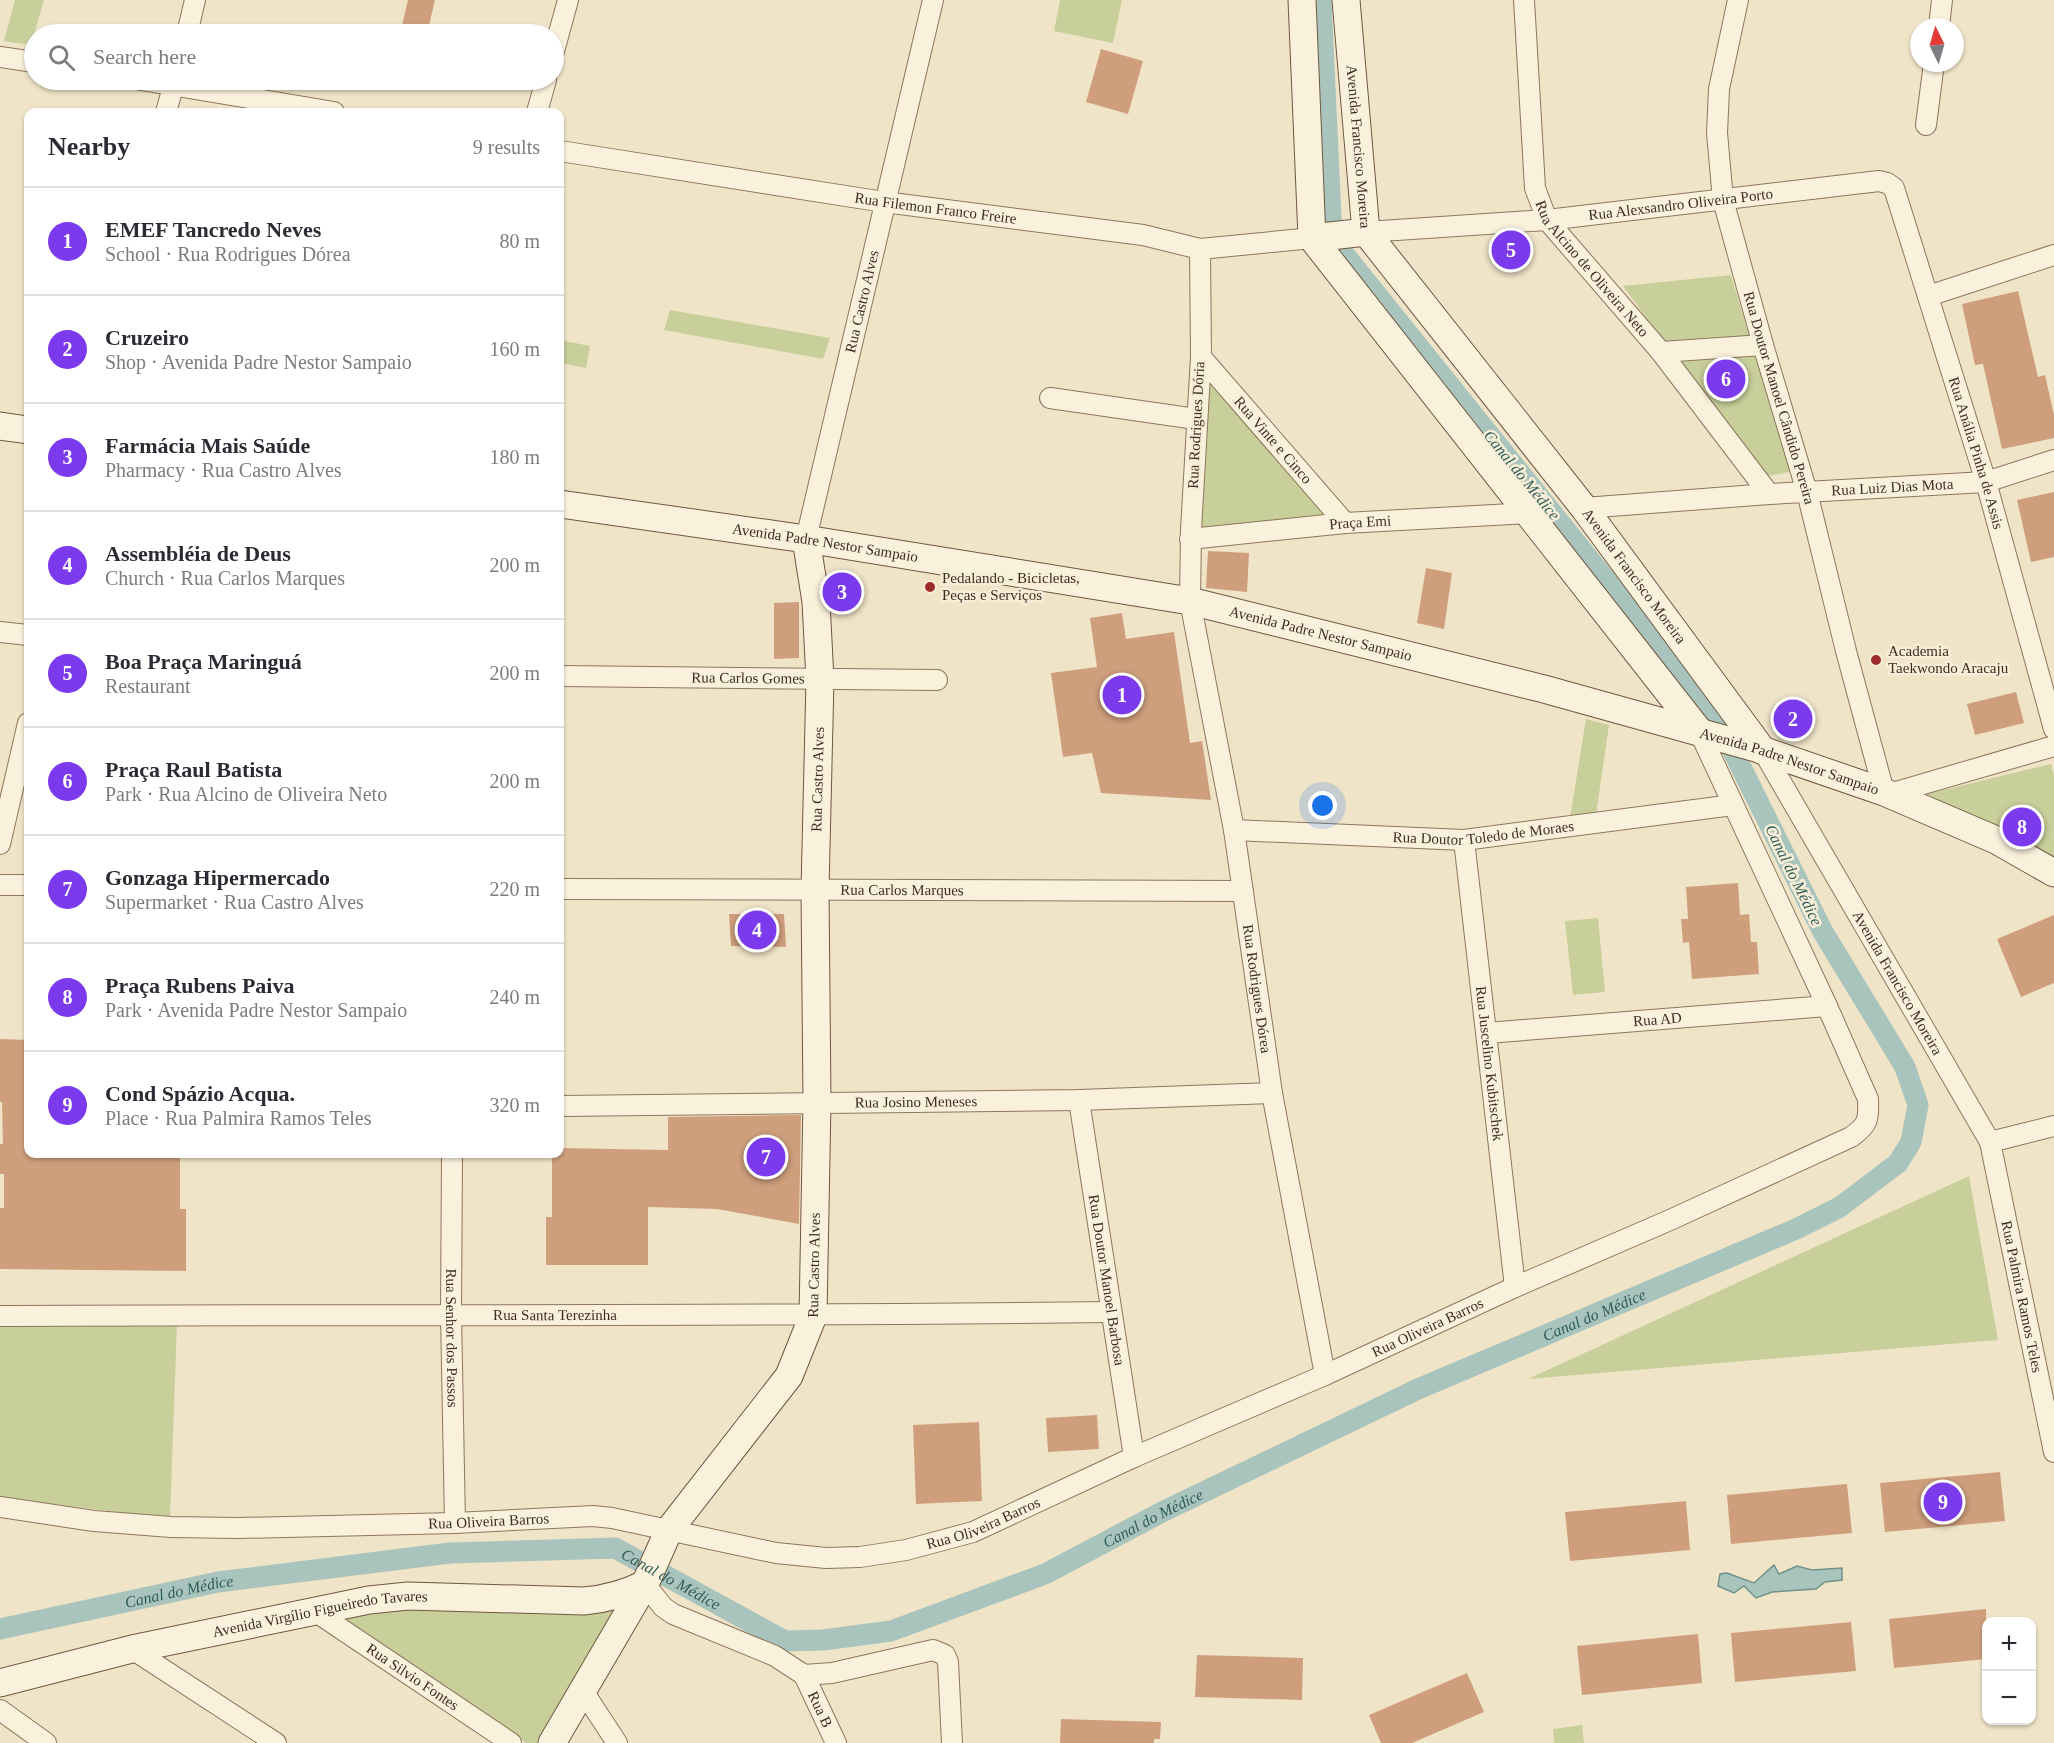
<!DOCTYPE html>
<meta charset="utf-8">
<style>
:root{--surface:#fff;--page:#f7f7f7;--text:#2b2b33;--muted:#7c7c81;--line:#e1e1e2;--accent:#7c3aed}
body{margin:0;font-family:Georgia,serif;background:var(--page);color:var(--text)}
.controls{position:absolute;right:18px;bottom:18px;display:grid;overflow:hidden;border-radius:12px;box-shadow:0 2px 4px #0004}
.controls button{width:54px;height:54px;display:grid;place-items:center;padding:0;border:0;border-bottom:2px solid var(--line);background:var(--surface);color:var(--text);font:30px sans-serif}
.compass{position:absolute;left:1910px;top:18px;width:54px;height:54px;border-radius:50%;background:var(--surface);box-shadow:0 2px 4px #0004;rotate:355deg}
.you{position:absolute;left:1323px;top:806px;width:21px;height:21px;margin:-15px;border:4px solid #fff;border-radius:50%;background:#1a73e8;box-shadow:0 0 0 9px #1a73e833}
.badge{display:grid;place-items:center;width:39px;height:39px;border-radius:50%;background:var(--accent);color:#fff;font-size:20px;font-weight:700}
.pin{position:absolute;translate:-50% -50%;border:3px solid #fff;box-shadow:0 2px 6px #0006}
.list{margin:0;padding:0;list-style:none}
h2{display:flex;justify-content:space-between;align-items:center;height:78px;margin:0;padding:0 24px;font-size:26px}
h2 small{font-size:20px;font-weight:400;color:var(--muted)}
.list li{display:grid;grid-template-columns:39px 1fr auto;gap:18px;align-items:center;box-sizing:border-box;height:108px;padding:0 24px;border-top:2px solid var(--line)}
.list b{display:block;font-size:22px;white-space:nowrap}
.list p{margin:0;font-size:20px;white-space:nowrap;color:var(--muted)}
.list em{font-size:20px;font-style:normal;color:var(--muted)}
.icon{flex:none;width:33px;height:33px;fill:none;stroke:currentColor;stroke-width:2;stroke-linecap:round;stroke-linejoin:round}
.map{position:relative;flex:none;width:2054px;height:1743px;overflow:hidden}
.search{position:absolute;background:var(--surface);box-shadow:0 2px 4px #0004;left:24px;top:24px;width:540px;height:66px;display:flex;align-items:center;gap:15px;box-sizing:border-box;padding:0 21px;border-radius:33px;color:var(--muted);font-size:22px}
.panel{position:absolute;background:var(--surface);box-shadow:0 2px 4px #0004;left:24px;top:108px;width:540px;height:1050px;border-radius:12px}
.map>svg:first-child{display:block}
.green{fill:#c9cf9b}
.water{fill:#a9c4bc;stroke:#6f938a;stroke-width:1.5}
.lines{fill:none;stroke-linecap:round;stroke-linejoin:round}
.canal{stroke:#a9c4bc;stroke-width:21}
.building{fill:#cf9f7d}
.street-casing{stroke:#8d765c;stroke-width:22}
.secondary-casing{stroke:#6f573f;stroke-width:29}
.street{stroke:#faf1dc;stroke-width:20}
.secondary{stroke:#faf1dc;stroke-width:27}
.poi-dot{fill:#9e2a2b;stroke:#f7eed8;stroke-width:2}
.labels{text-anchor:middle;dominant-baseline:central;stroke-width:5;stroke-linejoin:round;paint-order:stroke}
.street-label{font-size:15px;fill:#3d2e20;stroke:#f7eed8}
.poi-label{font-size:15px;fill:#3d2e20;stroke:#f7eed8;text-anchor:start}
.water-label{font-size:16px;font-style:italic;fill:#2f5d5a;stroke:#f7eed8}
</style>
<div class="map">
<svg width="2054" height="1743" viewBox="0 0 2054 1743">
<rect width="100%" height="100%" fill="#f0e4c8"/>
<path class="green" d="M15,0h29l-13,45 -27,-4z
M1060,0h62l-9,43 -59,-12z
M1731,275l59,197 -28,5 -139,-191z
M670,310l160,28 -7,21 -159,-29z
M560,340l30,6 -4,22 -26,-5z
M1208,378l122,138 -130,15z
M1586,719l23,6 -13,90 -26,3z
M2051,764l3,11v84l-127,-65z
M1598,918l7,74 -32,3 -8,-74z
M1969,1176l29,164 -470,39z
M0,1324h177l-7,195 -170,-22z
M371,1605l220,7 28,-2 -80,133h-13l-193,-130z
M1582,1725l2,18h-30l-1,-14z"/>
<path class="water" d="M1774,1565l5,9 18,-8 15,4 30,-2v12l-17,2 -9,7 -44,3 -16,6 -12,-12 -10,7 -16,-7 2,-12 7,-1 27,10z"/>
<g class="lines">
<path class="canal" id="s1" d="M0,1629l218,-47 232,-29 165,-5 170,93 38,-1 68,-9 154,-57 117,-62 256,-123 378,-160 44,-22 58,-44 13,-21 7,-37 -13,-38 -82,-135 -107,-215 -384,-478 -11,-239"/>
</g>
<path class="building" d="M408,0h27l-8,34h-27z
M1101,49l42,12 -15,53 -42,-12z
M2018,291l20,86 7,-2 9,40v23l-52,11 -19,-85 -8,1 -13,-61z
M2054,492v65l-23,5 -14,-62z
M1208,551l41,2 -2,39 -41,-4z
M1426,568l26,5 -8,56 -27,-6z
M799,602v56l-25,1v-56z
M1122,613l4,26 48,-7 16,111 12,-2 9,59 -110,-7 -9,-40 -29,4 -12,-84 46,-6 -7,-49z
M2016,692l8,31 -49,12 -8,-31z
M1738,883l2,32 9,-1 2,28h6l2,32 -67,5 -3,-37 -6,1 -2,-24h7l-2,-32z
M729,914h55l2,33 -55,-1z
M2054,915v68l-33,14 -24,-58z
M0,1039l28,1v114h152v55h6v62l-186,-2v-61h4v-34h-4v-30h3l-1,-42h-2z
M801,1115l-2,109 -82,-15 -69,-2v58h-102v-48h6v-63h8v-6l108,2v-33z
M1097,1415l2,34 -51,3 -2,-34z
M979,1422l3,79 -66,3 -3,-79z
M2000,1472l5,49 -120,11 -5,-49z
M1847,1484l5,49 -121,11 -4,-49z
M1686,1501l4,49 -120,11 -5,-49z
M1986,1609v50l-92,9 -5,-49z
M1851,1622l5,49 -121,11 -4,-49z
M1698,1634l4,49 -120,12 -5,-49z
M1197,1655l106,3 -1,42 -107,-3z
M1467,1673l17,39 -72,31h-31l-12,-28z
M1061,1719l100,3 -1,17h-6v4h-94z"/>
<g class="lines">
<defs>
<g id="street">
<path id="s2" d="M1524,0l11,188 12,32 114,132 108,142"/>
<path id="s3" d="M1738,0l-19,89 -2,44 6,67 40,145 44,147 39,159 38,141"/>
<path d="M1939,27l3,-27"/>
<path d="M187,34l8,-34"/>
<path d="M554,51l14,-51"/>
<path d="M0,57l34,5"/>
<path d="M141,80l193,32"/>
<path d="M166,112l9,-32"/>
<path d="M537,112l9,-32"/>
<path d="M1926,125l8,-62"/>
<path id="s4" d="M560,151l324,51 259,33 57,14 112,-11"/>
<path id="s5" d="M1366,232l181,-12 332,-39 8,2 7,5 92,294 68,247"/>
<path id="s6" d="M1200,249l1,108 -10,173 -1,71 44,229 38,263 53,282"/>
<path d="M1928,296l126,-41"/>
<path d="M1661,352l102,-7"/>
<path id="s7" d="M1201,357l144,166"/>
<path d="M1050,398l146,21"/>
<path id="s8" d="M1584,508l185,-14 217,-12 68,-22"/>
<path id="s9" d="M806,539l127,-539"/>
<path id="s10" d="M1190,539l155,-16 184,-10"/>
<path d="M0,632l28,3"/>
<path id="s11" d="M560,676l377,4"/>
<path id="s12" d="M1763,751l227,391 64,310"/>
<path d="M1889,794l165,-48"/>
<path id="s13" d="M1234,830l230,10 269,-35"/>
<path id="s14" d="M1464,840l51,447"/>
<path d="M0,844l28,-121"/>
<path d="M0,885h28"/>
<path id="s15" d="M560,889l683,2"/>
<path id="s16" d="M1487,1033l340,-27"/>
<path id="s17" d="M1079,1100l55,357"/>
<path id="s18" d="M560,1106l519,-6 193,-7"/>
<path d="M1990,1142l64,-16"/>
<path id="s19" d="M452,1154l-1,160 4,209"/>
<path id="s20" d="M0,1316c370,-2 740,1 1110,-4"/>
<path id="s21" d="M0,1507l94,14 77,6 67,1 217,-5 138,-7 19,2 164,35 50,5 34,-1 46,-7 67,-18 161,-75 191,-82 190,-88 155,-67 181,-83c17,-12 18,-17 17,-38l-41,-93 -128,-275"/>
<path d="M645,1584l18,23 10,7 102,42 29,19 28,-2 101,-23 12,5 3,7 4,81"/>
<path id="s22" d="M313,1610l198,133"/>
<path d="M132,1649l144,94"/>
<path id="s23" d="M804,1675l32,68"/>
<path d="M583,1691l34,52"/>
<path d="M0,1710l46,33"/>
</g>
<g id="secondary">
<path d="M1302,0l10,238 387,493"/>
<path id="s24" d="M1346,0l20,232 218,276 179,243"/>
<path d="M1312,238l54,-6"/>
<path d="M0,426l28,4"/>
<path id="s25" d="M560,504l246,35 384,62 354,88 212,59 128,44 112,48 58,33"/>
<path id="s26" d="M0,1683l132,-34 237,-49 39,-4 176,5c23,-2 41,-7 61,-17"/>
<path id="s27" d="M552,1743l93,-159 24,-54 120,-154 24,-60 4,-214 -2,-212 5,-210 -4,-78 -10,-63"/>
</g>
</defs>
<use href="#street" class="street-casing"/>
<use href="#secondary" class="secondary-casing"/>
<use href="#street" class="street"/>
<use href="#secondary" class="secondary"/>
</g>
<g class="poi-dot">
<circle cx="930" cy="587" r="6"/>
<circle cx="1876" cy="660" r="6"/>
</g>
<g class="labels">
<g class="street-label">
<text stroke="none"><textPath href="#s24" startOffset="147">Avenida Francisco Moreira</textPath></text>
<text stroke="none"><textPath href="#s5" startOffset="316">Rua Alexsandro Oliveira Porto</textPath></text>
<text stroke="none"><textPath href="#s4" startOffset="380">Rua Filemon Franco Freire</textPath></text>
<text stroke="none"><textPath href="#s2" startOffset="288">Rua Alcino de Oliveira Neto</textPath></text>
<text stroke="none"><textPath href="#s9" startOffset="244">Rua Castro Alves</textPath></text>
<text stroke="none"><textPath href="#s3" startOffset="408">Rua Doutor Manoel Cândido Pereira</textPath></text>
<text transform="translate(1196 425) rotate(-87)">Rua Rodrigues Dória</text>
<text stroke="none"><textPath href="#s7" startOffset="110">Rua Vinte e Cinco</textPath></text>
<text stroke="none"><textPath href="#s5" startOffset="810">Rua Anália Pinha de Assis</textPath></text>
<text stroke="none"><textPath href="#s8" startOffset="309">Rua Luiz Dias Mota</textPath></text>
<text stroke="none"><textPath href="#s10" startOffset="171">Praça Emi</textPath></text>
<text stroke="none"><textPath href="#s25" startOffset="268">Avenida Padre Nestor Sampaio</textPath></text>
<text stroke="none"><textPath href="#s24" startOffset="669">Avenida Francisco Moreira</textPath></text>
<text stroke="none"><textPath href="#s25" startOffset="772">Avenida Padre Nestor Sampaio</textPath></text>
<text stroke="none"><textPath href="#s11" startOffset="188">Rua Carlos Gomes</textPath></text>
<text stroke="none"><textPath href="#s25" startOffset="1258">Avenida Padre Nestor Sampaio</textPath></text>
<text stroke="none"><textPath href="#s27" startOffset="1040">Rua Castro Alves</textPath></text>
<text stroke="none"><textPath href="#s13" startOffset="250">Rua Doutor Toledo de Moraes</textPath></text>
<text stroke="none"><textPath href="#s15" startOffset="342">Rua Carlos Marques</textPath></text>
<text stroke="none"><textPath href="#s12" startOffset="268">Avenida Francisco Moreira</textPath></text>
<text stroke="none"><textPath href="#s6" startOffset="746">Rua Rodrigues Dórea</textPath></text>
<text stroke="none"><textPath href="#s16" startOffset="171">Rua AD</textPath></text>
<text stroke="none"><textPath href="#s14" startOffset="225">Rua Juscelino Kubitschek</textPath></text>
<text stroke="none"><textPath href="#s18" startOffset="356">Rua Josino Meneses</textPath></text>
<text stroke="none"><textPath href="#s27" startOffset="554">Rua Castro Alves</textPath></text>
<text stroke="none"><textPath href="#s17" startOffset="182">Rua Doutor Manoel Barbosa</textPath></text>
<text stroke="none"><textPath href="#s12" startOffset="610">Rua Palmira Ramos Teles</textPath></text>
<text stroke="none"><textPath href="#s20" startOffset="555">Rua Santa Terezinha</textPath></text>
<text stroke="none"><textPath href="#s21" startOffset="1480">Rua Oliveira Barros</textPath></text>
<text stroke="none"><textPath href="#s19" startOffset="184">Rua Senhor dos Passos</textPath></text>
<text stroke="none"><textPath href="#s21" startOffset="490">Rua Oliveira Barros</textPath></text>
<text stroke="none"><textPath href="#s21" startOffset="994">Rua Oliveira Barros</textPath></text>
<text stroke="none"><textPath href="#s26" startOffset="328">Avenida Virgílio Figueiredo Tavares</textPath></text>
<text stroke="none"><textPath href="#s22" startOffset="120">Rua Silvio Fontes</textPath></text>
<text stroke="none"><textPath href="#s23" startOffset="38">Rua B</textPath></text>
</g>
<g class="poi-label">
<text x="942" y="578">Pedalando - Bicicletas,<tspan x="942" dy="17">Peças e Serviços</tspan></text>
<text x="1888" y="651">Academia<tspan x="1888" dy="17">Taekwondo Aracaju</tspan></text>
</g>
<g class="water-label">
<text transform="translate(1522 475) rotate(51)">Canal do Médice</text>
<text transform="translate(1794 875) rotate(64)">Canal do Médice</text>
<text stroke="none"><textPath href="#s1" startOffset="1694">Canal do Médice</textPath></text>
<text stroke="none"><textPath href="#s1" startOffset="1208">Canal do Médice</textPath></text>
<text stroke="none"><textPath href="#s1" startOffset="686">Canal do Médice</textPath></text>
<text stroke="none"><textPath href="#s1" startOffset="183">Canal do Médice</textPath></text>
</g>
</g>
</svg>
<div class="controls">
<button>+</button>
<button>−</button>
</div>
<svg class="compass" viewBox="-18 -18 36 36"><path d="M0-13l5 13h-10z" fill="#e53935"/><path d="M0 13l5-13h-10z" fill="#7c7c81"/></svg>
<div class="you"></div>
<div class="pin badge" style="left:1122px;top:695px">1</div>
<div class="pin badge" style="left:1793px;top:719px">2</div>
<div class="pin badge" style="left:842px;top:592px">3</div>
<div class="pin badge" style="left:757px;top:930px">4</div>
<div class="pin badge" style="left:1511px;top:250px">5</div>
<div class="pin badge" style="left:1726px;top:379px">6</div>
<div class="pin badge" style="left:766px;top:1157px">7</div>
<div class="pin badge" style="left:2022px;top:827px">8</div>
<div class="pin badge" style="left:1943px;top:1502px">9</div>
<div class="search"><svg class="icon" aria-label="search" viewBox="0 0 24 24"><circle cx="10" cy="10" r="6"/><path d="M15 15l6 6"/></svg>Search here</div>
<section class="panel">
<h2>Nearby<small>9 results</small></h2>
<ul class="list">
<li><span class="badge">1</span><div><b>EMEF Tancredo Neves</b><p>School · Rua Rodrigues Dórea</p></div><em>80 m</em></li>
<li><span class="badge">2</span><div><b>Cruzeiro</b><p>Shop · Avenida Padre Nestor Sampaio</p></div><em>160 m</em></li>
<li><span class="badge">3</span><div><b>Farmácia Mais Saúde</b><p>Pharmacy · Rua Castro Alves</p></div><em>180 m</em></li>
<li><span class="badge">4</span><div><b>Assembléia de Deus</b><p>Church · Rua Carlos Marques</p></div><em>200 m</em></li>
<li><span class="badge">5</span><div><b>Boa Praça Maringuá</b><p>Restaurant</p></div><em>200 m</em></li>
<li><span class="badge">6</span><div><b>Praça Raul Batista</b><p>Park · Rua Alcino de Oliveira Neto</p></div><em>200 m</em></li>
<li><span class="badge">7</span><div><b>Gonzaga Hipermercado</b><p>Supermarket · Rua Castro Alves</p></div><em>220 m</em></li>
<li><span class="badge">8</span><div><b>Praça Rubens Paiva</b><p>Park · Avenida Padre Nestor Sampaio</p></div><em>240 m</em></li>
<li><span class="badge">9</span><div><b>Cond Spázio Acqua.</b><p>Place · Rua Palmira Ramos Teles</p></div><em>320 m</em></li>
</ul>
</section>
</div>
